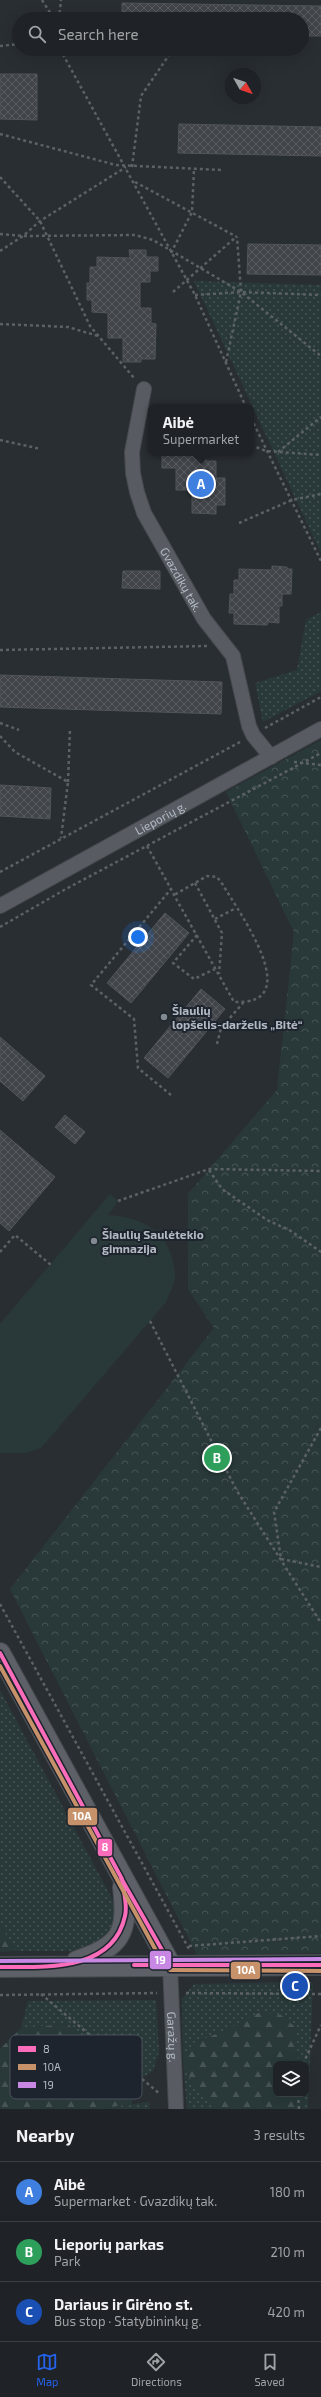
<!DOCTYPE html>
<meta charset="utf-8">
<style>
:root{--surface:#1f2226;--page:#2c2f32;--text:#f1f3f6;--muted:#a1a4a7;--line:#3c3f43;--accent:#2563eb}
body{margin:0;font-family:"Exo 2",sans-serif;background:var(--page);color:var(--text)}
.controls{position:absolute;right:12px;bottom:12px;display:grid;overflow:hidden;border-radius:8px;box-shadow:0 4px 16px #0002}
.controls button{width:36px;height:36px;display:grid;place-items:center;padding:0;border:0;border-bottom:1px solid var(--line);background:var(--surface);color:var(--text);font:20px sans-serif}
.compass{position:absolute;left:225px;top:68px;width:36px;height:36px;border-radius:50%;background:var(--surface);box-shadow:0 4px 16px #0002;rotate:130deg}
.you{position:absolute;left:138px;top:937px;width:14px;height:14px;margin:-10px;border:3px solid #fff;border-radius:50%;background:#1a73e8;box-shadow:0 0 0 6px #1a73e833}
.badge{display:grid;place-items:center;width:26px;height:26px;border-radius:50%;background:var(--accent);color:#fff;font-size:13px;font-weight:700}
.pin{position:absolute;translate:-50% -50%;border:2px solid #fff;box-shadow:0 1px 4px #0006}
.popup{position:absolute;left:148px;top:404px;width:106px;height:52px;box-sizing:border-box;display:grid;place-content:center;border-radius:8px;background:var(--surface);filter:drop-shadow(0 1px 3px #0005);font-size:13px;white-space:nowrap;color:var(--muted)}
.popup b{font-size:15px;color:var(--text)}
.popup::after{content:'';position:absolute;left:50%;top:100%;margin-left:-8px;border:8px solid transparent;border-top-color:var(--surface)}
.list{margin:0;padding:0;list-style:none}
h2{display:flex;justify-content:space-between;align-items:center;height:52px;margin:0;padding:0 16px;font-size:17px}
h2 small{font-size:13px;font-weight:400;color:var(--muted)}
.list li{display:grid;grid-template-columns:26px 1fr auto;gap:12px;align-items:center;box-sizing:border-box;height:60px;padding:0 16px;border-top:1px solid var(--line)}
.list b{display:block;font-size:15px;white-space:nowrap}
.list p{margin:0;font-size:13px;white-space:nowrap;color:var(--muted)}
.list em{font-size:13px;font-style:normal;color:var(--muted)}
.icon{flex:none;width:22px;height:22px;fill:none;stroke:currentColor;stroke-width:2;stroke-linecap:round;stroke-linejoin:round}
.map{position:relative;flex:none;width:321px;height:2109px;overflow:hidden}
.search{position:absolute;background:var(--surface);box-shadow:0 4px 16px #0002;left:12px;right:12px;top:12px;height:44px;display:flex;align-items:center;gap:10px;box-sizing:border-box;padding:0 14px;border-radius:22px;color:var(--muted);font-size:15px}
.sheet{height:232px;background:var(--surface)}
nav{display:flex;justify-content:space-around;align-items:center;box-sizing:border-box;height:56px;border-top:1px solid var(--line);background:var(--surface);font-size:11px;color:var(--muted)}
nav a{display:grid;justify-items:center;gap:2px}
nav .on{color:var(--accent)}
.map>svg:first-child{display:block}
.grass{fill:url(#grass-dots)}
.forest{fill:url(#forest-firs)}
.park{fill:url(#park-crowns)}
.pitch{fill:#293939}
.building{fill:url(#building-cross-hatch);stroke:#50555b}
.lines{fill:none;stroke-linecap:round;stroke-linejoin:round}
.street-casing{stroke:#464a4e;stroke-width:16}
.secondary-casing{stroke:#464a4e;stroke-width:22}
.path{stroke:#5c6166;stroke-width:2.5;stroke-dasharray:3 3;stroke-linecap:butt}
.street{stroke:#585c62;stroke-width:14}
.secondary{stroke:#5d6066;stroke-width:20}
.bus-1-casing{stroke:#1d242d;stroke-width:7}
.bus-2-casing{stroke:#1d242d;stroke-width:7}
.bus-3-casing{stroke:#1d242d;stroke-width:7}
.bus-1{stroke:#fb6dba;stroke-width:4}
.bus-2{stroke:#c7916a;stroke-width:4}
.bus-3{stroke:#c787e3;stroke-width:4}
.poi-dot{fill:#838991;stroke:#1d242d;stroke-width:1.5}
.labels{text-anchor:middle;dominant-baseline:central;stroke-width:4;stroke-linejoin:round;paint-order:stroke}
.street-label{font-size:12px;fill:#b3bac4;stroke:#1d242d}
.poi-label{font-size:12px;font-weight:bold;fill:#b3bac4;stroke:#1d242d;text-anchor:start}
.key{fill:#1d242d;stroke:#4a515a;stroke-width:1}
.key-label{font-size:11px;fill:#b3bac4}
.line-badge{stroke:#1d242d;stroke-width:1.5}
.badge-label{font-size:11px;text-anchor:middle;font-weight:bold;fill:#fff}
</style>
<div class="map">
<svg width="321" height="2109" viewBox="0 0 321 2109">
<defs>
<pattern id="grass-dots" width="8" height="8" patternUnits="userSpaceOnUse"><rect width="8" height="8" fill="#293939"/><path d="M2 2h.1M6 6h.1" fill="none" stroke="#465454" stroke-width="1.8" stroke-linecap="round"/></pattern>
<pattern id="forest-firs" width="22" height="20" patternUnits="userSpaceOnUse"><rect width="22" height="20" fill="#293939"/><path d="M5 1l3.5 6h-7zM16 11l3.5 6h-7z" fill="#465454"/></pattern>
<pattern id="park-crowns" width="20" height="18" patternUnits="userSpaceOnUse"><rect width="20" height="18" fill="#293939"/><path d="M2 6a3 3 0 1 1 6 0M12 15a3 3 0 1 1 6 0" fill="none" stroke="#465454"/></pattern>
<pattern id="building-cross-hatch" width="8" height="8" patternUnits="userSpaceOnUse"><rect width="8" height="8" fill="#41454a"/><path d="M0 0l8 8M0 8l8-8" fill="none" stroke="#5a5e62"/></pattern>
</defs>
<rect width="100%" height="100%" fill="#292e33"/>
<path class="grass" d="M194,281l127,4v268z
M321,612v79l-58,31 -8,-39 42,-13 9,-50z
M0,1690l115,214 3,12 -7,19 -30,16h-66l-15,-27z
M313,1982l-5,127h-4l-1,-15h3v-30h-7l-5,-38 -68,4 -32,13 -3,37 20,23 2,6h-26l-4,-48 -1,-62 12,-15z
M156,2000l3,52 -6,19 -21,13 -64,-60 -47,4 7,-27z
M149,2102l1,7h-56z"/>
<path class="forest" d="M0,1924l15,27 -15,1z
M260,2012l21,3 13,11 5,38h-23v30h27l1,15h-91l-2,-6 -20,-23 -8,-19 11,-18 32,-13z
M68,2024l64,60v20l-38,5h-94v-60l21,-21z"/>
<path class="park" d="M321,740v1213l-124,2 -187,-366 204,-261 -26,-39v-95l89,-104 17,-158 -68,-140z"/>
<path class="pitch" d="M110,1194l8,7 -10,14c38,2 65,20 67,61 0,8 -6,18 -9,26l-125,146 -15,5h-26v-129z"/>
<path class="building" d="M122,3l199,3v30h-19v-17h-180z
M0,74h37v46l-37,-1z
M179,124l142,3v29l-143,-3z
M248,244l73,1v30l-74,-1z
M129,250h17v7h12v14h-8v11h-10v26h11v15l5,1 -1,35h-14v3h-18v-24h-15v-25l-16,-1v-12h-5v-17h3v-16h7v-10l33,1z
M162,453h44v8h10v17h9v27h-9v9l-24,-1v-23h-16v-22h-14z
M272,566l15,1v2h5l-1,25h-9v12h-3v17l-11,-1 -1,3 -33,-1v-11h-5l1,-19h4v-14h5v-11l33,1z
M123,571h37v18l-38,-1z
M0,675l222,7 -1,32 -221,-7z
M0,785l51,3 -1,31 -50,-3z
M165,913l24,20 -58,70 -24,-20z
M201,989l24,20 -57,69 -24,-20z
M0,1037l45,39 -22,25 -23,-20z
M65,1115l20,17 -10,12 -20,-17z
M0,1130l55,47 -46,54 -9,-8z"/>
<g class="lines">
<defs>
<g id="street">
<path id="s1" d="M144,389l-12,63 1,21 4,19 7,21 60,106 29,37 16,70 4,9 18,22"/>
<path id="s2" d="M0,906l321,-177"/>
<path id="s3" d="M170,1964l6,145"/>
</g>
<path id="secondary" d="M0,1653l170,311
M77,1961c45,-15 51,-28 46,-74
M0,1967l321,-2"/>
</defs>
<use href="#street" class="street-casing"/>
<use href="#secondary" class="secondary-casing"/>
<path class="path" d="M42,0l12,19
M59,19l2,-19
M0,46l19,-2
M60,49l135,246 51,112
M0,134l116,31 106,5
M132,167l9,-71 28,-41 -5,-6
M0,177l40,44 50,105 44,52
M135,182l102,55
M0,234l23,2 112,-1 18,5 88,52 80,64
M0,251l23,-15 17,-15 86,-54
M171,253l21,-41 2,-43
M173,292l63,-55
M195,295l46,-3 80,3
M0,324l68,3 30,9
M226,362l15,-70 -4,-55
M251,418l70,143
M0,440l41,9
M251,445l15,6 55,4
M278,452l43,-35
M239,523l53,-23 29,-6
M0,650l207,-4
M0,723l19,7
M265,728l56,-31
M0,736l15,16 53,30 -7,56
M294,762l27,3
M68,782l2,-53
M147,846l24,43 3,6 60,107c74,4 4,-91 -11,-117l-6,-8 -10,-1 -33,19
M0,872l240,-130
M195,883l27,50 -3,41
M215,919l21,-11
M0,927l64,-37 257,-137
M197,935l-24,28 21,16 21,-10
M217,1044l4,-16 22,-25
M171,1095l-33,-27 -4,-49 -43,-34 80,-96
M209,1170l13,19 45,31 24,11 30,21
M118,1201l91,-32 112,2
M0,1252l15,-17 36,30
M150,1321l87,170 84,132
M321,1428l-47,84 7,47 40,8
M0,1604l189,345
M189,1946l132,-10
M186,1993l135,1
M41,1994l119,100
M0,1995l157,-2
M303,2064l18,-39
M298,2094l1,15"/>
<use href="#street" class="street"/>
<use href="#secondary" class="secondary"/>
<defs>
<path id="bus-1" d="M0,1653l122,226c1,12 6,25 3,37 -12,56 -80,51 -125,51
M121,1878l49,86
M134,1965h187"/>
<path id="bus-2" d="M0,1666l165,301
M170,1970l151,1"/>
<path id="bus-3" d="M0,1961l321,-2"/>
</defs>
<use href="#bus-1" class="bus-1-casing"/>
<use href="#bus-2" class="bus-2-casing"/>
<use href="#bus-3" class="bus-3-casing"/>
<use href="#bus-1" class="bus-1"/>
<use href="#bus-2" class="bus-2"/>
<use href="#bus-3" class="bus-3"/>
</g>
<g class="poi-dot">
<circle cx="164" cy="1017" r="4"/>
<circle cx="94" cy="1241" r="4"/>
</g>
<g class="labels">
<g class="street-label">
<text stroke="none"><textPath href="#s1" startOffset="203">Gvazdikų tak.</textPath></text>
<text stroke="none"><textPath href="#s2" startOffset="183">Lieporių g.</textPath></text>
<text stroke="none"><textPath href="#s3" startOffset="73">Garažų g.</textPath></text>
</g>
<g class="poi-label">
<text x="172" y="1010">Šiaulių<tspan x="172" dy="14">lopšelis-darželis „Bitė“</tspan></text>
<text x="102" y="1234">Šiaulių Saulėtekio<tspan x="102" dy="14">gimnazija</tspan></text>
</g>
</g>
<rect x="10" y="2035" width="132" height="64" rx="6" class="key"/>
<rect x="18" y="2046" width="18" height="6" fill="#fb6dba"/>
<rect x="18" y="2064" width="18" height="6" fill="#c7916a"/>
<rect x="18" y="2082" width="18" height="6" fill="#c787e3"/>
<g class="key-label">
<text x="43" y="2053">8</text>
<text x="43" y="2071">10A</text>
<text x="43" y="2089">19</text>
</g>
<g class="line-badge">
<rect x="67" y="1807" width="31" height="19" rx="4" fill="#c7916a"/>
<rect x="97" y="1838" width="16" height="19" rx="4" fill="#fb6dba"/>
<rect x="149" y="1950" width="23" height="20" rx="4" fill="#c787e3"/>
<rect x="230" y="1961" width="31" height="19" rx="4" fill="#c7916a"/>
</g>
<g class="badge-label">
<text x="82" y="1820">10A</text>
<text x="105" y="1851">8</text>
<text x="160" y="1964">19</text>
<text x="246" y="1974">10A</text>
</g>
</svg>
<div class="controls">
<button><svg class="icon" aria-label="layers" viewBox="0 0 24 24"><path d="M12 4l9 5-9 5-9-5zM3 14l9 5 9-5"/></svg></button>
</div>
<svg class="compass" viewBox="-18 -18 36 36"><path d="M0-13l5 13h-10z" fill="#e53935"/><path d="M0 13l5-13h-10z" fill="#a1a4a7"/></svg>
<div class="you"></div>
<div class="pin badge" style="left:201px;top:484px;background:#3f7fe0">A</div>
<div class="popup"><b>Aibė</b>Supermarket</div>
<div class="pin badge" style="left:217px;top:1458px;background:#2e9e5b">B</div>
<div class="pin badge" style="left:295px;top:1986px;background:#1a4fb4">C</div>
<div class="search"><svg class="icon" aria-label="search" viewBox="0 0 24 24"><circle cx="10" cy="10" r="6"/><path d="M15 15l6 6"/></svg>Search here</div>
</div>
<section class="sheet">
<h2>Nearby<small>3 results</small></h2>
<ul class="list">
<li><span class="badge" style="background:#3f7fe0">A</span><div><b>Aibė</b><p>Supermarket · Gvazdikų tak.</p></div><em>180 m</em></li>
<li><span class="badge" style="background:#2e9e5b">B</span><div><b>Lieporių parkas</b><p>Park</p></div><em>210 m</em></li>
<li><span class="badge" style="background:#1a4fb4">C</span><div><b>Dariaus ir Girėno st.</b><p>Bus stop · Statybininkų g.</p></div><em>420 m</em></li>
</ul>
</section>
<nav>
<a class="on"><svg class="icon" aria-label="map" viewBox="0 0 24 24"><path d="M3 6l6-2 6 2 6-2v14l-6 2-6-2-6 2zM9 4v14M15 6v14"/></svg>Map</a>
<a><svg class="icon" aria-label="directions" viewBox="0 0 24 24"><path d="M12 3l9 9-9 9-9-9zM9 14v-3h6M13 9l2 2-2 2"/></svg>Directions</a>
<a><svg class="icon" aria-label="saved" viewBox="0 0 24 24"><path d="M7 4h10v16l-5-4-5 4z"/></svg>Saved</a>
</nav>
